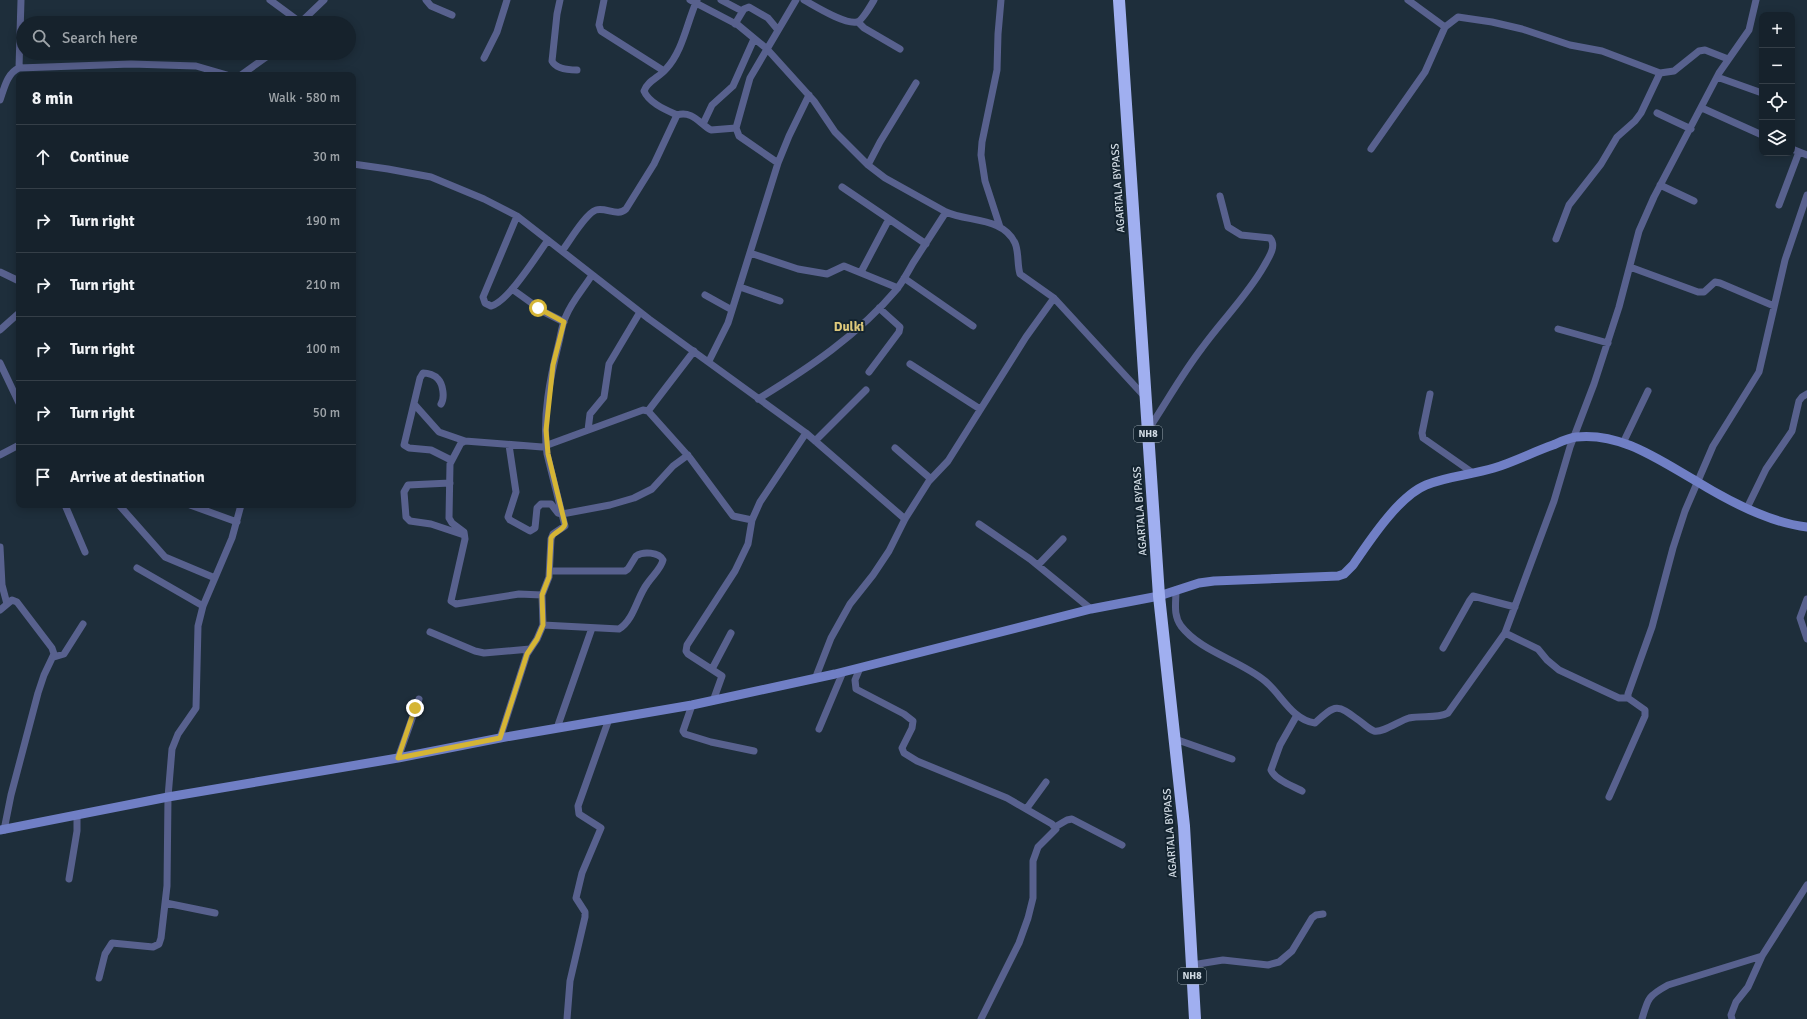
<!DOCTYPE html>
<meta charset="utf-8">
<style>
:root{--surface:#16222c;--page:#232f38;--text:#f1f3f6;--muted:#9ea4a9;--line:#353f48}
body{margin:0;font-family:Signika,sans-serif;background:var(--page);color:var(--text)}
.controls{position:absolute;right:12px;top:12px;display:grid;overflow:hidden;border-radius:8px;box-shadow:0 2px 10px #0003}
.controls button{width:36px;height:36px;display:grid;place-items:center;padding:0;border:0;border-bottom:1px solid var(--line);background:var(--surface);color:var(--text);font:20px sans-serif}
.stop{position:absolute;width:12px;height:12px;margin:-9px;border:3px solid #d5b535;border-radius:50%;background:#fff}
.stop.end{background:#d5b535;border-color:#fff;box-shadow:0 1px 4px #0008}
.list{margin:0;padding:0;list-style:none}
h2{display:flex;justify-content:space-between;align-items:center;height:52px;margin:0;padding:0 16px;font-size:17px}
h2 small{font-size:13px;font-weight:400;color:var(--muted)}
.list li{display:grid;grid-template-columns:26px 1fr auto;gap:12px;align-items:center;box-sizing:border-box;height:64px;padding:0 16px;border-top:1px solid var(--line)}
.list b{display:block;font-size:15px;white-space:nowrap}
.list em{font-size:13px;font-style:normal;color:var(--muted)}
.icon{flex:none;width:22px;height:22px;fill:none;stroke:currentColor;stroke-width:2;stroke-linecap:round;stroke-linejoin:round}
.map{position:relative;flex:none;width:1807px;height:1019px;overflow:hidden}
.search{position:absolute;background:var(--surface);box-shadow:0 2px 10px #0003;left:16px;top:16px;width:340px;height:44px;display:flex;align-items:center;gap:10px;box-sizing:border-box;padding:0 14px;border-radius:22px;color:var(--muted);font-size:15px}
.panel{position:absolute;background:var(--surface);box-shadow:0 2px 10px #0003;left:16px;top:72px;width:340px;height:436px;border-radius:8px}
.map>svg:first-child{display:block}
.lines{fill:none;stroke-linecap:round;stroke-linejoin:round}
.street{stroke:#58618e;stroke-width:7}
.secondary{stroke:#707fc5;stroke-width:9}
.highway{stroke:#a0aff0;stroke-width:12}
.route{stroke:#d5b535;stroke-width:5}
.labels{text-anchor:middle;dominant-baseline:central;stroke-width:4;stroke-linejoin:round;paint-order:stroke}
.shield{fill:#142430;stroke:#98a4ae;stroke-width:1}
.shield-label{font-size:10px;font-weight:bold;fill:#d1dbe4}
.street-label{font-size:11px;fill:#d1dbe4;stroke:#142430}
.quarter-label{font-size:13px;font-weight:bold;fill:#ddc87b;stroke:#142430}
</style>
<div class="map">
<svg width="1807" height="1019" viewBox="0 0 1807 1019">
<rect width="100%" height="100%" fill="#1e2e3b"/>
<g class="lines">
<path class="street" d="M270,0l30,22
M426,0l5,6 21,9
M560,0l-3,14 -5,47c4,8 17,9 25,9
M604,0l-5,25 2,6 63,40
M690,0l48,25 29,24 47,52 21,31 33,33 17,13 61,34c22,10 57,5 69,31 4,9 2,21 5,31l34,24 91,99
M721,0l21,11
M804,0c11,6 41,25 53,22 5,-1 14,-17 17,-22
M1408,0l37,27
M858,22l6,6 36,21
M300,23l24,-23
M735,24l9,-15 5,-2 19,11 10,12
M484,58l13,-26 10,-32
M19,68l2,-68
M241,75l31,-22
M1717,77l45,16
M0,100c4,-11 7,-27 19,-32l112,-4 65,2 31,9
M1702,108l60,27
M1657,113l34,16
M677,115c-11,-5 -28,-12 -33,-24 3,-10 16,-14 22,-22 17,-18 21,-47 31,-69
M703,124l9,-19 21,-19 21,-47
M1371,149l54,-77 20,-45 13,-10 34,5 30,7 48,16 32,6 58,22 14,-2 25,-20 6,-1 23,9
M1792,149l15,6
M778,163l-39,-27 -3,-8 14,-50 46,-78
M353,164l35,5 43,8 53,22 33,17 132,103 157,114 99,86
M868,165l12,-23 36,-59
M1660,185l34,16
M842,187l84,57
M1779,205l20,-53
M517,216l-34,81 2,6 6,3c17,-4 46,-51 57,-66
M1000,227l-15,-46 -4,-26 1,-13 15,-72 1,-36 3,-34
M1556,239l13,-34 32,-41 16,-27 18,-16 6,-8 19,-40
M562,251c7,-9 24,-38 34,-41 10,-3 22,7 30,-1l28,-45 23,-49c15,-5 23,9 34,15l25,-2
M750,253l48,16 29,5 17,-8 54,22
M1630,267l68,25h6l11,-10 5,1 54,23
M0,272l19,9
M861,272l28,-53
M904,278l69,48
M740,287l40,14
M512,289l32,23 20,10
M705,295l27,15
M1558,329l50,14
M0,330l19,-17
M709,361l19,-38 50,-160 11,-27 20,-41
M0,363l19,40
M910,364l70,45
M869,372l30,-40 1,-5 -21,-19
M1430,394l-8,39 1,5 50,35
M758,399c51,-31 100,-64 139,-110 6,-8 11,-17 16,-26 11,-17 22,-34 33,-51
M441,404c4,-6 2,-20 -3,-25 -3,-4 -10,-6 -15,-6l-3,5 -16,67 5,3 22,2 20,10
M415,405l24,27 26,9
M648,411l46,-60
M588,430l2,-16 14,-17 5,-33 31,-52
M1148,430c18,-27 34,-56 54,-82 20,-28 45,-52 62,-82 5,-9 13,-20 6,-28l-29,-3 -13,-8 -8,-31
M815,441l51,-51
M1623,443l25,-52
M509,445l7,47 -8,25 2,3 20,11 5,-3 2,-20 4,-4h10l7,9 4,1 48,-9 24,-7 18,-9 21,-23 15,-11
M895,448l36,31
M0,455l19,-10
M450,483l-42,2 -4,7 2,25 4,4 21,3 33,11
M65,505l20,47
M119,505l46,52 50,21
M190,505l47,17
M1747,508l19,-39 26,-38 7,-30 3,-4 5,-3
M979,524l51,35 61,50
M0,547l2,38 5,19
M1038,565l25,-26
M137,568l66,38
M1176,590c0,13 -3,25 5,36 20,26 59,34 84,55 16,13 27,39 50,42 22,-21 23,-18 46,-1 4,3 8,7 13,9 9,2 25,-10 35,-13 13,-3 27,1 39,-5l57,-80 49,-132 16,-54 24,-63 25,-77 20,-76 15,-34 65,-124 30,-43 7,-30
M542,595l-23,-1 -63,10 -5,-3 14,-62 -1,-7 -12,-9 -3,-5 1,-54 11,-21 4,-2 77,6 101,-37 5,1 42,47 43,58 19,4
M1807,599l-7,19 7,21
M0,610l12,-10 5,2 35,46 2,6 -10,21 -6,18 -27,102 -7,35
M543,625l76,4c15,-9 18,-32 28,-45 5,-8 14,-15 16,-24 -4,-8 -20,-9 -27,-4l-8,13 -3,2h-75
M430,632l45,19 9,2 46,-4
M1505,633l33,16 9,11 12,10 60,28h9
M1443,648l27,-48 3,-4 42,11
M54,657l10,-3 19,-30
M860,668l-5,12 1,9 48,25 9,7 -1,7 -10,20 2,5 13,8 90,37 45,26 4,5 -18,18 -5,14v37l-5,20 -9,25 -38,76
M712,669l19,-36
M815,679l16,-41 19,-34 23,-29 16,-24 16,-32 24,-38 19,-20 78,-124 28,-39
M713,701l9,-25 -34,-22 -2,-3 1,-6 48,-74 13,-27 4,-24 8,-18 46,-69
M692,705l-9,26 2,3 26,8 43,9
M1297,715l-17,30 -9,25c4,10 22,16 31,21
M557,728l35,-100
M819,729l24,-57
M500,738l27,-84 10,-15 6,-14 -1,-30 7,-18 2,-38 2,-5 12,-8 -18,-72c-5,-37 3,-76 12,-112 2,-8 3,-18 7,-26 6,-15 18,-28 26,-41
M1175,739l57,20
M398,758l21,-59
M1609,797l36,-81v-6l-17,-12v-4l24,-67 21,-79 12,-37 28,-65 46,-74 26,-112 22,-65
M1027,808l19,-26
M1055,827l12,-7 5,-1 50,26
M69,879l8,-48v-16
M166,903l49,10
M1192,965l31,-5 45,5 11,-3 13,-11 20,-33 4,-3 7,-1
M99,978l6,-24 7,-11 41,4 6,-3 2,-6 6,-52 1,-89 4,-48 6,-15 18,-26 2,-82 5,-20 29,-68 9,-33
M567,1019l3,-38 15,-64v-5l-9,-14 6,-25 19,-45 -22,-14 -1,-8 31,-87
M1642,1019c6,-21 6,-23 26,-34l94,-29
M1732,1019l-1,-4 5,-13 12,-15 14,-31 45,-71"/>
<path class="secondary" d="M0,830l168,-33 230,-39 102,-20 192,-33 143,-31 256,-65 68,-13 40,-13 15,-2 124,-5 6,-2 9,-9c17,-25 46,-69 73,-80 22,-9 45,-10 68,-17 20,-6 39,-16 59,-23 7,-3 15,-7 23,-8 45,-5 83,23 120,44 31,19 74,42 111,46"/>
<path class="highway" d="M1119,0l40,596 25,230 11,193"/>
</g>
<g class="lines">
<path class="route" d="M415,708l-17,50 102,-20 27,-84 10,-15 6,-14 -1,-30 7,-18 2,-39c3,-6 13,-8 14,-14l-17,-70 -2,-24 7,-65 11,-43 -26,-14"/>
</g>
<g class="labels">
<g class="shield">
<rect x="1134" y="426" width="28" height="16" rx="3"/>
<rect x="1178" y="968" width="28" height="16" rx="3"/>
</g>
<g class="shield-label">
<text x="1148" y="434">NH8</text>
<text x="1192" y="976">NH8</text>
</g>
<g class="street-label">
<text transform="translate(1118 188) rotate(-94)">AGARTALA BYPASS</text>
<text transform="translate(1140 511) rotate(-94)">AGARTALA BYPASS</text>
<text transform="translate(1170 833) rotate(-94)">AGARTALA BYPASS</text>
</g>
<g class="quarter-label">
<text x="849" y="327">Dulki</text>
</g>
</g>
</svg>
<div class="controls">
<button>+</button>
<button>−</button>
<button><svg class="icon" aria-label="locate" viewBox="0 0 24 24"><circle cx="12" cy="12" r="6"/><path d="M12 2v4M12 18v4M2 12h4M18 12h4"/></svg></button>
<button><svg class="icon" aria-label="layers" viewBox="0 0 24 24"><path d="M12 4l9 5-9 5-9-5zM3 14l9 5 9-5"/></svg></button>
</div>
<div class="stop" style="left:538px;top:308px"></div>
<div class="stop end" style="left:415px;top:708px"></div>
<div class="search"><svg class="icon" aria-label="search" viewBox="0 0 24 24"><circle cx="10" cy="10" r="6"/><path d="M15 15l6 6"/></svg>Search here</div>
<section class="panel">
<h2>8 min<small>Walk · 580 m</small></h2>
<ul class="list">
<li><svg class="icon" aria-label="ahead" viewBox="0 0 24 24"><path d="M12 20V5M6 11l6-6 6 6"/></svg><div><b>Continue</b></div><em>30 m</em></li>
<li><svg class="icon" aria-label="right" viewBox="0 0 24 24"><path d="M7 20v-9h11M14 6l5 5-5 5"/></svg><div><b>Turn right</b></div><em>190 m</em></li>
<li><svg class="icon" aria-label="right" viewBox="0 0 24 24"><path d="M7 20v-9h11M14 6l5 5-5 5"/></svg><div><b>Turn right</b></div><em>210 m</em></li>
<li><svg class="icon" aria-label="right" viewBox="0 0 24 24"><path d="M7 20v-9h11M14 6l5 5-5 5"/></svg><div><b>Turn right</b></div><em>100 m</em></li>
<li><svg class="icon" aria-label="right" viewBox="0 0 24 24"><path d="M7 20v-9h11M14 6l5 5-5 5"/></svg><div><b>Turn right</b></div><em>50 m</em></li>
<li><svg class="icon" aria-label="arrive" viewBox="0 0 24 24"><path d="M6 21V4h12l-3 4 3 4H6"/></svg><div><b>Arrive at destination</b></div></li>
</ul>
</section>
</div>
